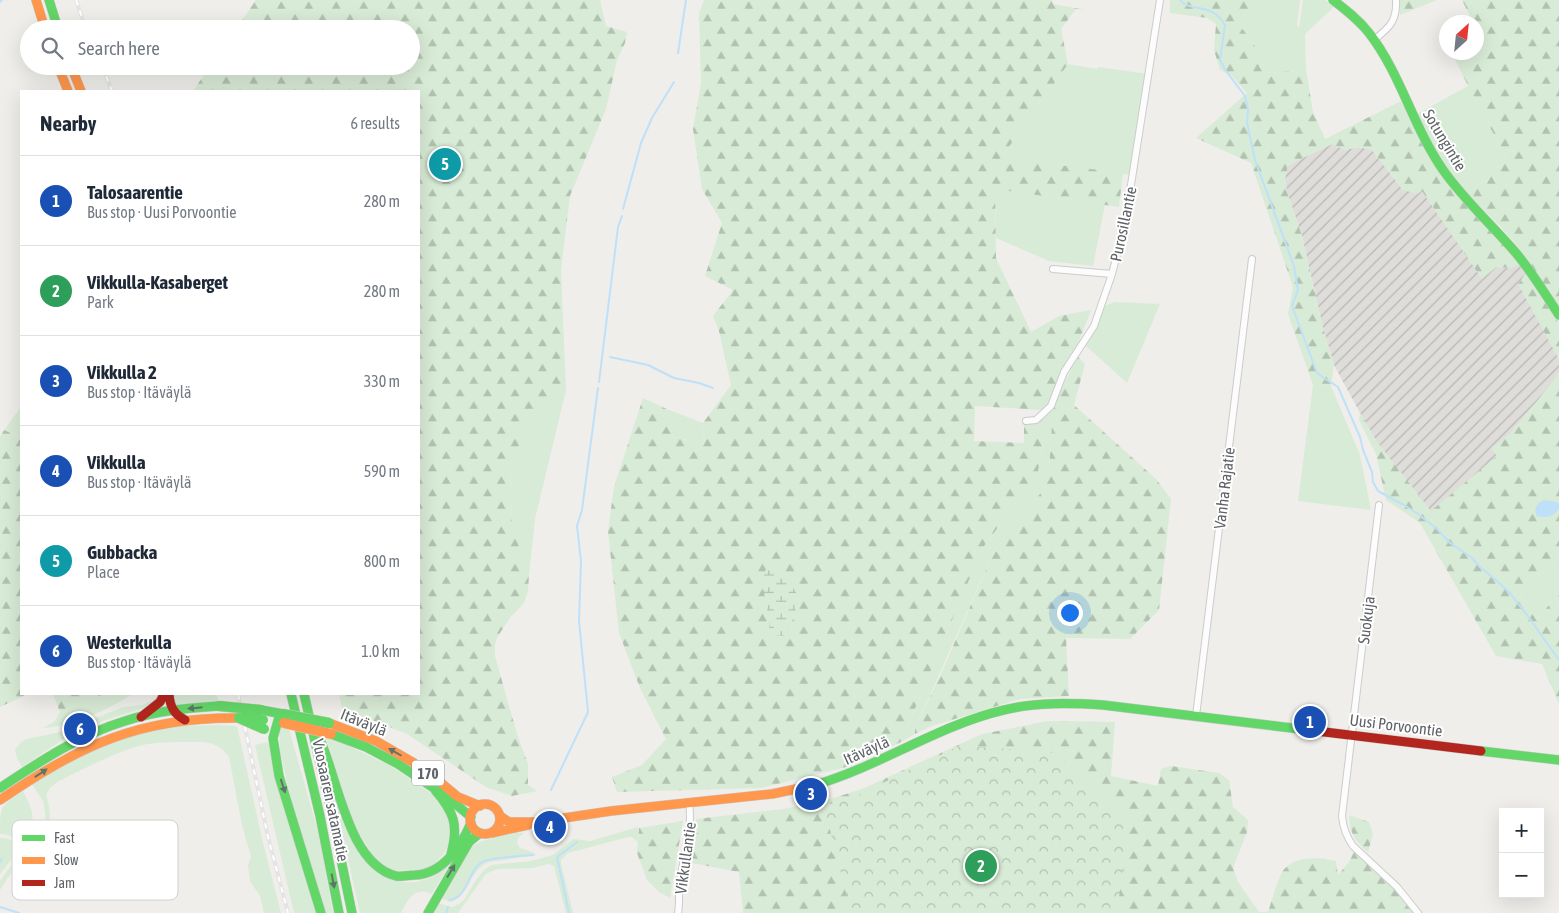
<!DOCTYPE html>
<meta charset="utf-8">
<style>
:root{--surface:#fff;--page:#f6f6f7;--text:#1f2937;--muted:#747a83;--line:#e0e1e3;--accent:#919496}
body{margin:0;font-family:"Asap Condensed",sans-serif;background:var(--page);color:var(--text)}
.controls{position:absolute;right:15px;bottom:15px;display:grid;overflow:hidden;border-radius:0px;box-shadow:0 5px 20px #0002}
.controls button{width:45px;height:45px;display:grid;place-items:center;padding:0;border:0;border-bottom:1px solid var(--line);background:var(--surface);color:var(--text);font:25px sans-serif}
.compass{position:absolute;left:1439px;top:15px;width:45px;height:45px;border-radius:50%;background:var(--surface);box-shadow:0 5px 20px #0002;rotate:27deg}
.you{position:absolute;left:1069px;top:612px;width:18px;height:18px;margin:-12px;border:4px solid #fff;border-radius:50%;background:#1a73e8;box-shadow:0 0 0 8px #1a73e833}
.badge{display:grid;place-items:center;width:32px;height:32px;border-radius:50%;background:var(--accent);color:#fff;font-size:16px;font-weight:700}
.pin{position:absolute;translate:-50% -50%;border:2px solid #fff;box-shadow:0 1px 5px #0006}
.list{margin:0;padding:0;list-style:none}
h2{display:flex;justify-content:space-between;align-items:center;height:65px;margin:0;padding:0 20px;font-size:21px}
h2 small{font-size:16px;font-weight:400;color:var(--muted)}
.list li{display:grid;grid-template-columns:32px 1fr auto;gap:15px;align-items:center;box-sizing:border-box;height:90px;padding:0 20px;border-top:1px solid var(--line)}
.list b{display:block;font-size:19px;white-space:nowrap}
.list p{margin:0;font-size:16px;white-space:nowrap;color:var(--muted)}
.list em{font-size:16px;font-style:normal;color:var(--muted)}
.icon{flex:none;width:28px;height:28px;fill:none;stroke:currentColor;stroke-width:2;stroke-linecap:round;stroke-linejoin:round}
.map{position:relative;flex:none;width:1559px;height:913px;overflow:hidden}
.search{position:absolute;background:var(--surface);box-shadow:0 5px 20px #0002;left:20px;top:20px;width:400px;height:55px;display:flex;align-items:center;gap:12px;box-sizing:border-box;padding:0 18px;border-radius:28px;color:var(--muted);font-size:19px}
.panel{position:absolute;background:var(--surface);box-shadow:0 5px 20px #0002;left:20px;top:90px;width:400px;height:605px;border-radius:0px}
.map>svg:first-child{display:block}
.industrial{fill:url(#industrial-furrows)}
.green{fill:#d8ebd6}
.forest{fill:url(#forest-firs)}
.wetland{fill:url(#wetland-marsh)}
.park{fill:url(#park-crowns)}
.water{fill:#bfe0f9}
.lines{fill:none;stroke-linecap:round;stroke-linejoin:round}
.stream{stroke:#bfe0f9;stroke-width:2}
.street-casing{stroke:#cbcccc;stroke-width:8}
.fast-casing{stroke:#cacacb;stroke-width:10}
.slow-casing{stroke:#cacacb;stroke-width:10}
.jam-casing{stroke:#cacacb;stroke-width:10}
.street{stroke:#fdfcfc;stroke-width:6}
.fast{stroke:#63d668;stroke-width:9}
.slow{stroke:#ff974d;stroke-width:9}
.jam{stroke:#b3261e;stroke-width:9}
.rail-casing{stroke:#e4e4e4;stroke-width:4}
.rail{stroke:#fff;stroke-width:2;stroke-dasharray:5.5;stroke-linecap:butt}
.fast-bridge-casing{stroke:#d7ceb8;stroke-width:11;stroke-linecap:butt}
.slow-bridge-casing{stroke:#d7ceb8;stroke-width:11;stroke-linecap:butt}
.fast-bridge{stroke:#63d668;stroke-width:10}
.slow-bridge{stroke:#ff974d;stroke-width:10}
.oneway{fill:#607468}
.labels{text-anchor:middle;dominant-baseline:central;stroke-width:4;stroke-linejoin:round;paint-order:stroke}
.shield{fill:#fff;stroke:#8f9295;stroke-width:1}
.shield-label{font-size:15px;font-weight:bold;fill:#5f6368}
.street-label{font-size:16px;fill:#5f6368;stroke:#fff}
.key{fill:#fff;stroke:#cfd0d2;stroke-width:1}
.key-label{font-size:14px;fill:#5f6368}
</style>
<div class="map">
<svg width="1559" height="913" viewBox="0 0 1559 913">
<defs>
<pattern id="industrial-furrows" width="10" height="10" patternUnits="userSpaceOnUse" patternTransform="scale(1.25)"><rect width="10" height="10" fill="#dfddda"/><path d="M-1 1l2-2M0 10L10 0M9 11l2-2" fill="none" stroke="#b8b7b5"/></pattern>
<pattern id="forest-firs" width="22" height="20" patternUnits="userSpaceOnUse" patternTransform="scale(1.25)"><rect width="22" height="20" fill="#d8ebd6"/><path d="M5 1l3.5 6h-7zM16 11l3.5 6h-7z" fill="#b2c2b1"/></pattern>
<pattern id="wetland-marsh" width="20" height="14" patternUnits="userSpaceOnUse" patternTransform="scale(1.25)"><rect width="20" height="14" fill="#d8ebd6"/><path d="M1 5h8M5 5V1M11 12h8M15 12V8" fill="none" stroke="#b2c2b1"/></pattern>
<pattern id="park-crowns" width="20" height="18" patternUnits="userSpaceOnUse" patternTransform="scale(1.25)"><rect width="20" height="18" fill="#d8ebd6"/><path d="M2 6a3 3 0 1 1 6 0M12 15a3 3 0 1 1 6 0" fill="none" stroke="#b2c2b1"/></pattern>
</defs>
<rect width="100%" height="100%" fill="#efeeea"/>
<path class="industrial" d="M1332,144l13,6 13,-3 14,3 31,40 19,1 60,87 14,-11 15,1 8,-4 7,9 -7,11 40,75v13l-6,10 -43,52 -18,14 6,8 -67,56 -54,-70 -17,-29 -26,-48 -11,-37 -21,-92 -15,-44 -2,-13 3,-14z"/>
<path class="green" d="M1263,0h37l-3,25 2,3 4,-28h22l10,6 -30,28 1,35 -39,4 -12,-27 -16,-22 11,-17z
M1068,64l29,5 1,-2 50,7 -15,101 -133,-16z
M1468,86l39,73 -39,36 -14,-16 -19,-28 -18,-37z
M995,189l110,16 -12,61 -44,-5 -53,-23z
M1115,302l45,2 -33,79 -42,-38 12,-19 7,-20z
M1313,385l18,1 29,69 11,55 -73,-9z
M566,390l-31,129 -6,56 -17,-49 -2,-58 17,-43z
M21,407v31l-17,-8z
M1053,408l-4,64 -6,18 -50,63 -78,176v5l-14,8 81,-193 42,-57 13,-14 7,-44v-18z
M667,409l36,14 1,21 -31,-7z
M1559,557v38l-23,24 -17,-23z
M104,694h28c-19,14 -65,34 -89,34l11,-6 6,-10z
M160,694l-10,10 -6,4 -48,15 -2,-4 29,-12 19,-2 10,-4z
M173,694h39l5,2 2,7 -43,3z
M217,725l20,1 26,117 18,70h-17l-4,-17 -10,-15 -2,-16 3,-8 -9,-32 -13,-68c-11,-16 -23,-15 -41,-15 -18,0 -36,0 -53,5 -26,8 -53,23 -78,35l-7,6 -4,7c5,15 7,35 -5,48 -4,5 -11,8 -15,12 -9,10 -19,23 -26,35v-9l15,-21 27,-26 3,-10v-11l-2,-12 -11,-17c41,-25 83,-48 131,-56 18,-3 36,-2 54,-3z
M279,726l10,3 30,106 14,78h-8l-37,-125 -8,-38z
M69,730l2,4 -49,33 -5,-9 -2,-8 6,-8 6,-3z
M326,738l16,5 47,22 44,30 18,24 -3,27 -5,9 -9,9 -8,5 -33,2 -17,-10 -23,-38z
M268,742l48,171h-22l-39,-168z
M23,791c12,25 14,27 -2,52 -7,-5 -12,-9 -21,-9 0,-28 0,-28 23,-43z
M334,796l43,75c16,11 33,15 52,7 6,-3 12,-6 17,-11 3,-3 6,-8 9,-12l-23,39c-17,-8 -24,5 -31,19h-41z
M638,827v15l-6,-5h-4l-60,16 -7,7v4l12,49h-7l-12,-47 -5,-2 -17,4 -35,1 -7,3 -5,3 -27,38h-26l5,-10 15,4 7,-3 5,-4 12,-20 8,-10 7,-5 40,-4 22,-6 20,-16 17,2z
M515,833h9l-6,5 -1,5 3,5 12,4 5,3 -48,7c-20,8 -19,33 -38,40l-10,-4 30,-51 11,-6z
M0,838c9,0 14,2 18,10v3l-18,23z"/>
<path class="forest" d="M256,0h344l6,26 21,6 -2,11 -8,17 -11,49 -36,87 -9,74 5,120 -39,35 -17,43 2,58 17,49 -1,16 -4,12 -14,15 -12,18 -3,8v12l22,78 11,30v21l9,6 -25,5 -26,-9 -79,-53 -65,-26 -3,-14h80v-603h-226l17,-25h201v-37h-175z
M704,0h348l1,4 33,6 -10,-1 -15,20 7,35 -67,94 122,15 -4,34 -124,-18 1,69 35,74 28,-16 32,-6 -12,31 -17,30 -13,33 -6,6 -68,-4 -1,35 50,2v-19l12,-2 8,-6v18l-7,44 -13,14 -42,57 -81,193 -51,24 -89,22 -144,4 -5,-15 30,-12 24,-26 -26,-51 -21,-55 -11,-102 6,-44 29,-89 24,11 6,28 31,7 -1,-21 28,-38 -12,-54 -6,-15 20,-26 -28,-14 17,-53 -20,-34 -9,-60 8,-46 -2,-70z
M1170,0h93l-13,7 -11,17 16,22 12,27 39,-4 7,43 12,27 76,-38 25,50 86,102 7,11 -8,4 -15,-1 -14,12 -60,-88 -5,3 -14,-4 -31,-40 -14,-3 -13,3 -13,-6 -44,21 -3,14 2,13 15,44 21,92 11,37 -3,21 -18,-1 -25,-71 5,-27 -42,-124 -55,-25 51,-45 -15,-17 -12,-6 -6,-20 2,-26 -9,-6 -37,-5z
M1399,0h38l-37,15z
M1462,0h97v308l-36,-55 -22,-26 -33,-32 39,-36 -39,-73 -13,-27 10,-6 11,-1v-30h-3z
M1526,273l33,50v36l-41,-75z
M1077,356l8,8 -11,41 82,74 15,20 -12,111 -29,29 -64,-1 3,58 -49,3 -88,27 -17,8v-5l29,-62 49,-114 50,-63 6,-18 4,-64z
M1559,372v185l-40,39 17,23 23,-24v109l-17,-40 -46,-8 -76,-133 -34,-23 -10,-46 -17,-34 1,-7 17,29 54,69 66,-55 -6,-8 19,-14 43,-52z
M4,430l17,8v256h7l-28,13v-270z
M53,694h51l-44,18z
M1048,721l67,1 -4,54 47,10 3,-17 10,-3 48,7 10,7 4,27 15,13 -1,12 -14,36 5,14 21,30h9c4,-11 9,-31 14,-40 11,-17 37,-15 54,-11l2,14 11,-13 6,-12 38,38 20,25h-670l-4,-41 -53,-10 10,-43 87,-10 41,-8 38,-12 120,-55z
M1349,815l20,7 4,12 -5,18c-14,-12 -18,-19 -19,-37z
M683,821l-13,77 -11,-6 -12,-12 -10,-27 2,-25z"/>
<path class="wetland" d="M766,569l11,5 19,17c1,20 -1,28 -12,45l-15,-1c3,-21 -11,-46 -3,-66z"/>
<path class="park" d="M961,745l95,8 73,67 -12,93h-266l-27,-107 32,-10z"/>
<path class="water" d="M1544,500l12,2 3,2v5c-7,8 -11,9 -22,7 -4,-7 0,-13 7,-16z"/>
<g class="lines">
<path class="stream" d="M1180,0c8,10 24,6 34,13 5,3 8,7 11,12l-5,35 6,11 19,25 3,13 -1,14 8,37 39,106 4,24 -6,16 25,67 7,5 14,9 22,50 3,13 9,22 1,10 5,9 26,14 14,9 18,14 14,15 21,14 9,10 17,14 13,12 20,26 29,41
M0,2l2,-2
M678,53l8,-53
M623,209l18,-66 11,-25 22,-36
M610,357l38,8 26,13 25,5 14,5
M599,382l19,-155 4,-11
M551,790l37,-78 -9,-91 2,-60 -4,-35 5,-16 16,-122
M0,862l2,-3
M449,900c20,-2 18,-29 33,-38 10,-5 39,-6 51,-7
M0,907l19,6
M446,913l2,-6
M569,913l-12,-56 20,-15"/>
<defs>
<path id="street" d="M1374,40c16,-13 23,-19 22,-40
M1053,269l59,5
M1026,421l10,-1 15,-14 13,-34 30,-46 18,-52 13,-51 35,-223
M1379,505l-37,311c1,12 4,20 11,30l44,41 21,26
M1196,716l56,-457
M678,913c2,-11 0,-21 2,-32 4,-26 13,-52 9,-78"/>
<path id="fast" d="M49,0l9,29
M1333,0c13,10 26,20 36,33 32,41 44,94 74,137 21,30 49,55 73,83 16,19 29,41 43,62
M291,694l29,122 19,97
M304,694l26,112 22,107
M261,710l22,4
M283,714l-4,3 -6,21 6,38 42,137
M313,724c24,41 31,139 83,152 6,1 14,-1 19,-1 28,-1 46,-29 56,-52
M331,734l35,13 32,17 49,33 24,20
M1481,751l78,9
M815,785c65,-19 124,-60 189,-75 32,-8 66,-7 99,-5l197,24
M0,788c39,-26 79,-53 125,-67 30,-10 62,-13 94,-15
M435,790c19,22 24,35 16,64
M428,913l41,-71 11,-9"/>
<path id="slow" d="M36,0l9,29
M58,66l10,25
M71,66l10,25
M329,723l47,18 38,22 20,14 24,20 22,9
M0,800c81,-55 139,-83 239,-82
M470 819a15 15 0 1 1 30 0a15 15 0 1 1-30 0Z
M500,816l9,6h28l74,-11 161,-17 43,-9
M492,833l36,-8"/>
<path id="jam" d="M169,694c1,13 5,20 16,26
M141,717l19,-15 4,-8
M1300,729l181,22"/>
</defs>
<use href="#street" class="street-casing"/>
<use href="#fast" class="fast-casing"/>
<use href="#slow" class="slow-casing"/>
<use href="#jam" class="jam-casing"/>
<use href="#street" class="street"/>
<use href="#fast" class="fast"/>
<use href="#slow" class="slow"/>
<use href="#jam" class="jam"/>
<defs>
<path id="rail" d="M76,0l10,29
M102,66l10,25
M238,694l30,143 20,76"/>
</defs>
<use href="#rail" class="rail-casing"/>
<use href="#rail" class="rail"/>
<defs>
<path id="fast-bridge" d="M219,706l42,4
M283,714l46,9
M239,718l25,11
M243,718l20,2"/>
<path id="slow-bridge" d="M284,723l47,11"/>
</defs>
<use href="#fast-bridge" class="fast-bridge-casing"/>
<use href="#slow-bridge" class="slow-bridge-casing"/>
<use href="#fast-bridge" class="fast-bridge"/>
<use href="#slow-bridge" class="slow-bridge"/>
</g>
<defs><path id="oneway-solid" d="M-6-.8H1V-3.2L6.5 0L1 3.2V.8H-6Z" transform="scale(1.25)"/></defs>
<g class="oneway">
<use href="#oneway-solid" transform="translate(195 708) rotate(174)"/>
<use href="#oneway-solid" transform="translate(395 752) rotate(-150)"/>
<use href="#oneway-solid" transform="translate(41 773) rotate(-33)"/>
<use href="#oneway-solid" transform="translate(283 786) rotate(72)"/>
<use href="#oneway-solid" transform="translate(451 871) rotate(-59)"/>
<use href="#oneway-solid" transform="translate(333 881) rotate(79)"/>
</g>
<g class="labels">
<rect class="shield" x="412" y="760.5" width="32" height="25" rx="4"/>
<g class="shield-label">
<text x="428" y="773">170</text>
</g>
<g class="street-label">
<text transform="translate(1445 140) rotate(59)">Sotungintie</text>
<text transform="translate(1123 224) rotate(-78)">Purosillantie</text>
<text transform="translate(1224 488) rotate(-83)">Vanha Rajatie</text>
<text transform="translate(1366 620) rotate(-83)">Suokuja</text>
<text transform="translate(364 722) rotate(22)">Itäväylä</text>
<text transform="translate(1396 725) rotate(7)">Uusi Porvoontie</text>
<text transform="translate(866 750) rotate(-24)">Itäväylä</text>
<text transform="translate(331 800) rotate(78)">Vuosaaren satamatie</text>
<text transform="translate(685 858) rotate(-82)">Vikkullantie</text>
</g>
</g>
<rect x="12" y="820" width="166" height="80" rx="8" class="key"/>
<rect x="22" y="835" width="23" height="6" fill="#63d668"/>
<rect x="22" y="857" width="23" height="7" fill="#ff974d"/>
<rect x="22" y="880" width="23" height="6" fill="#b3261e"/>
<g class="key-label">
<text x="54" y="843">Fast</text>
<text x="54" y="865">Slow</text>
<text x="54" y="888">Jam</text>
</g>
</svg>
<div class="controls">
<button>+</button>
<button>−</button>
</div>
<svg class="compass" viewBox="-18 -18 36 36"><path d="M0-13l5 13h-10z" fill="#e53935"/><path d="M0 13l5-13h-10z" fill="#747a83"/></svg>
<div class="you"></div>
<div class="pin badge" style="left:1310px;top:722px;background:#1a4fb4">1</div>
<div class="pin badge" style="left:981px;top:866px;background:#2e9e5b">2</div>
<div class="pin badge" style="left:811px;top:794px;background:#1a4fb4">3</div>
<div class="pin badge" style="left:550px;top:827px;background:#1a4fb4">4</div>
<div class="pin badge" style="left:445px;top:164px;background:#0f9aa8">5</div>
<div class="pin badge" style="left:80px;top:729px;background:#1a4fb4">6</div>
<div class="search"><svg class="icon" aria-label="search" viewBox="0 0 24 24"><circle cx="10" cy="10" r="6"/><path d="M15 15l6 6"/></svg>Search here</div>
<section class="panel">
<h2>Nearby<small>6 results</small></h2>
<ul class="list">
<li><span class="badge" style="background:#1a4fb4">1</span><div><b>Talosaarentie</b><p>Bus stop · Uusi Porvoontie</p></div><em>280 m</em></li>
<li><span class="badge" style="background:#2e9e5b">2</span><div><b>Vikkulla-Kasaberget</b><p>Park</p></div><em>280 m</em></li>
<li><span class="badge" style="background:#1a4fb4">3</span><div><b>Vikkulla 2</b><p>Bus stop · Itäväylä</p></div><em>330 m</em></li>
<li><span class="badge" style="background:#1a4fb4">4</span><div><b>Vikkulla</b><p>Bus stop · Itäväylä</p></div><em>590 m</em></li>
<li><span class="badge" style="background:#0f9aa8">5</span><div><b>Gubbacka</b><p>Place</p></div><em>800 m</em></li>
<li><span class="badge" style="background:#1a4fb4">6</span><div><b>Westerkulla</b><p>Bus stop · Itäväylä</p></div><em>1.0 km</em></li>
</ul>
</section>
</div>
